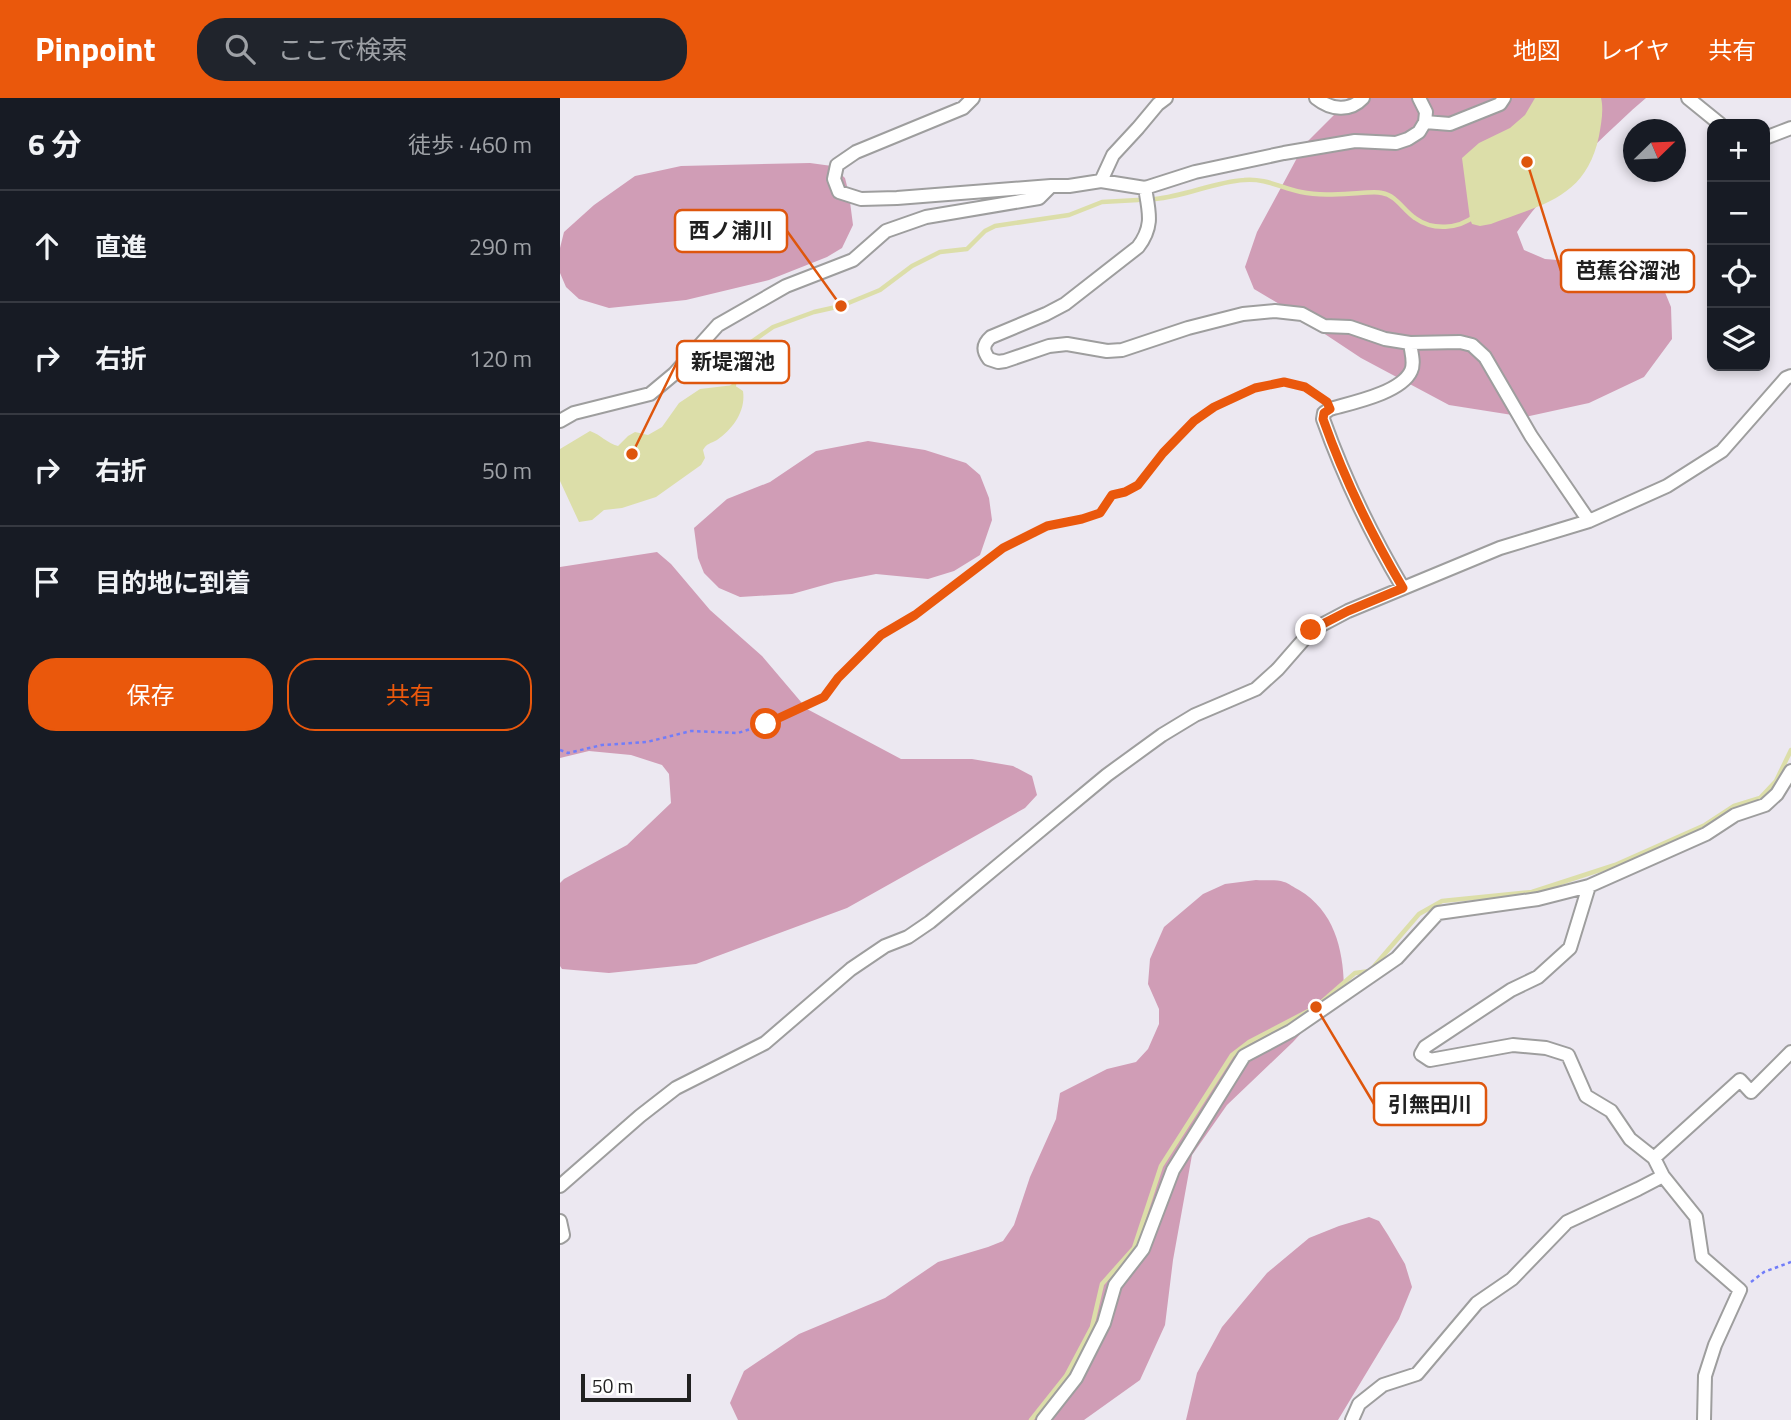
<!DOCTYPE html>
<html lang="ja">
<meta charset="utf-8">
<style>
:root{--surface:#171b24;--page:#20242c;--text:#f1f3f6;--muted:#9ea1a6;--line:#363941;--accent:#ea580c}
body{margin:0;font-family:"Titillium Web","Noto Sans JP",sans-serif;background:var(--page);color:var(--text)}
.controls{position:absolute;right:21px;top:21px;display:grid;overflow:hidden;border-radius:14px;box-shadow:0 4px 10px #0003}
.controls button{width:63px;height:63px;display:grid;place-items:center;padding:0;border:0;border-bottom:2px solid var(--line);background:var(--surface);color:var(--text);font:35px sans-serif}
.compass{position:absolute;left:1063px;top:21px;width:63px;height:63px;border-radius:50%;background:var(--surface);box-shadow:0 4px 10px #0003;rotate:67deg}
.scale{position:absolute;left:21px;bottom:18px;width:110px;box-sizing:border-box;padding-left:7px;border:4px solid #212121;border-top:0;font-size:19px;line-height:24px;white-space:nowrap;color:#212121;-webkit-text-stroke:5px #fff;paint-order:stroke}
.stop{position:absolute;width:21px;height:21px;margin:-16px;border:5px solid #ea580c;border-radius:50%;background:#fff}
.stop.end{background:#ea580c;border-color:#fff;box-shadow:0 2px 7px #0008}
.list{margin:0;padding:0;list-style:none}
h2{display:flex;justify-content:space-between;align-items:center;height:91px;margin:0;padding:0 28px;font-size:30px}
h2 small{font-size:23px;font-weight:400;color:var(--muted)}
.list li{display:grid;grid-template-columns:46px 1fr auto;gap:21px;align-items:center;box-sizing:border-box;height:112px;padding:0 28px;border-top:2px solid var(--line)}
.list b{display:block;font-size:26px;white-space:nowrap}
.list em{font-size:23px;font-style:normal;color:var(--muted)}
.actions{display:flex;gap:14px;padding:21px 28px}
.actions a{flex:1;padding:16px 0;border:2px solid var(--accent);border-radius:28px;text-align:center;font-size:24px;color:var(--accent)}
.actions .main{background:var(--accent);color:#fff}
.icon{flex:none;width:38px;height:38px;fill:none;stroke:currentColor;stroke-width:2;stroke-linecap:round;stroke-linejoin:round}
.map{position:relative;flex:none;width:1231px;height:1322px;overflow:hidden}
header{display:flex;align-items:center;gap:42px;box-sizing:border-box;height:98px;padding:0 35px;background:var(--accent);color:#fff}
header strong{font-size:33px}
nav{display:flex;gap:38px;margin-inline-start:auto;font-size:24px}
.search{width:490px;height:63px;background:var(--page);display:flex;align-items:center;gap:18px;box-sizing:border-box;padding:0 24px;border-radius:28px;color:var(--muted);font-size:26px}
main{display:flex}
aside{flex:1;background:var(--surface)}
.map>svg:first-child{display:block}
.forest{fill:#d09db6}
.water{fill:#dcdea9}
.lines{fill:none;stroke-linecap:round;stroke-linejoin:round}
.stream{stroke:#dcdea9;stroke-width:4.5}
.street-casing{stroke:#9e9e9e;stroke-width:16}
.path{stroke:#717df9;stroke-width:2.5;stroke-dasharray:3.5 3.5;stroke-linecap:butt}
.street{stroke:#fff;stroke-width:12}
.route{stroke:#ea580c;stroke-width:9}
.leader{fill:none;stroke:#de560d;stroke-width:2.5}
.callout-dot{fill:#de560d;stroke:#fff;stroke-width:2.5}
.callout{fill:#fff;stroke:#de560d;stroke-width:2.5}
.callout-label{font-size:21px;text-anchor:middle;font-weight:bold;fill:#212121}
</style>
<header>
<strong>Pinpoint</strong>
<div class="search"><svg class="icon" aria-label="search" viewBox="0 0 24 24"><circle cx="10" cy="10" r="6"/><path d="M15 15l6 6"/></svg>ここで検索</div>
<nav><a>地図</a><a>レイヤ</a><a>共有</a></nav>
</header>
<main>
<aside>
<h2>6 分<small>徒歩 · 460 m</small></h2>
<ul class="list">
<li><svg class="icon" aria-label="ahead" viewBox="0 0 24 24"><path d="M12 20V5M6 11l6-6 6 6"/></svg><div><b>直進</b></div><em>290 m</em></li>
<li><svg class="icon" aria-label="right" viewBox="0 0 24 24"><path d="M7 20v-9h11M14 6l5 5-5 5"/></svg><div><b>右折</b></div><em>120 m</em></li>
<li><svg class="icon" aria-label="right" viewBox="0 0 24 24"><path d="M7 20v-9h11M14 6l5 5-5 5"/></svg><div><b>右折</b></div><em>50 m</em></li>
<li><svg class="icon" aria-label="arrive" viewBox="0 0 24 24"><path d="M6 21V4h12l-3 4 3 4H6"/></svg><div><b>目的地に到着</b></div></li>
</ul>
<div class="actions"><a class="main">保存</a><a>共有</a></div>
</aside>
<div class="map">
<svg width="1231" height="1322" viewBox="0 0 1231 1322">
<rect width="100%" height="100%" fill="#ece8f1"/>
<path class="forest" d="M788,0h298c-18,15 -35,32 -52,48 -28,27 -55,54 -77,86l7,18 21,9 89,7 28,19 9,22 1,32 -28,38 -55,26 -64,14 -76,-12 -88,-47 -80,-53 -27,-16 -9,-22 12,-35 47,-87 31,-31z
M250,65l22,3 13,12 4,16 4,31 -11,23 -15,9 -58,23 -83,20 -77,8 -30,-9 -13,-12 -6,-14v-25l4,-16 30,-27 41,-29 46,-10z
M308,343l57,9 41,13 14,12 9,23 3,22 -12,35 -26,16 -26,8 -52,-5 -41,8 -43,12 -52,3 -21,-9 -15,-15 -6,-15 -4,-30 33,-29 43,-17 46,-31z
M97,454l14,12 39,46 52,46 45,53 94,50h71l41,7 19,10 5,19 -12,13 -178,100 -151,56 -87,9 -47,-4 -2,-3v-83l4,-4 63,-34 44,-42 -2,-29 -7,-9 -31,-10 -42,-4 -29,7v-191z
M696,782c9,1 20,-1 28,2 5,1 10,6 15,8 35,21 44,58 45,96l-51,56 -66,63 -35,50 -19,105 -8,65 -25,55 -56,40h-346l-8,-17 14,-32 55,-37 86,-36 53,-36 50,-15 15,-6 11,-16 16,-48 26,-58 4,-26 47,-24 29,-7 12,-13 11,-25v-15l-11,-25 2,-25 14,-32 39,-33 22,-10z
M809,1119l10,4 9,14 17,29 7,23 -13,32 -61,101h-152l11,-47 25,-46 45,-54 42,-35 30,-12z"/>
<path class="water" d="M975,0h66c3,12 0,26 -2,38 -13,62 -56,68 -108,88l-11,2 -8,-2 -2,-5 -8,-61 17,-15 31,-15 15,-13z
M174,287l9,6c3,20 -10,38 -26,49 -7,4 -10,3 -14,10l2,8 -4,7 -45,32 -34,11 -18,2 -12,10 -13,2 -19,-41v-32l30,-18c11,4 17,12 28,15l10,-10 7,-4 13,3 14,-8 17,-24 21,-14z"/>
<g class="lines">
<path class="stream" d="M595,101c31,-3 59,-17 89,-19 22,-2 37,8 57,12 19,4 40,2 59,1 7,0 15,-2 22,0 14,2 22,18 33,25 18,13 43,11 60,-2
M170,291l4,-4v-31l39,-27 41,-15 27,-6 39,-16 32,-24 28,-14 27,-3 18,-18 10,-5 74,-11 33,-13 36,-2
M471,1322l35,-44 26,-49 10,-43 32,-36 27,-82 71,-111 17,-13 67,-35 39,-34 15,-2 49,-57 23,-13 90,-9 83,-27 90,-40 29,-19 26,-8 16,-17 15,-31"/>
<defs>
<path id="street" d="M413,0l-10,10 -107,44 -19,13 -3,14 5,13 22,7 36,-1 154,-12h18l32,-5 44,7 50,-16 89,-19 71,-12 41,2 12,-4 11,-7 6,-10 1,-10 -7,-14
M756,0c15,12 34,14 47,0
M1128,0l32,26
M865,24l25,2 50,-20 4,-6
M1205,40l26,-10
M541,83l12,-26 25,-27 20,-24 8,-6
M585,90c4,24 9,38 -7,59l-73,57 -19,10 -55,23c-8,7 -9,13 -2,22l9,3 7,-1 44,-15 18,-2 40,7 15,-1 66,-22 55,-14 32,-3 27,3 22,12 26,1 35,12 25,4 50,-1 12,3 13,12 46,79 58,85
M0,323l14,-8 76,-19 24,-20 44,-49 68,-39 67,-26 33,-29 40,-14 113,-19 12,-12
M843,490c-32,-54 -59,-110 -80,-169l1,-6 6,-4c21,-6 71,-16 81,-38 4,-8 0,-19 -1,-28
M1029,788l-19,62 -32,29 -27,13 -86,57 -4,7 9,6 83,-15 33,3 22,7 18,41 25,15 19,28 24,19 9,18
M1094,1060l86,-78 11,12 40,-40
M0,1088l80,-70 36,-28 89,-45 86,-74 34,-23 23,-9 22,-15 177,-147 55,-40 33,-20 61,-26 22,-20 34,-39 36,-19 152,-63 89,-27 78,-35 55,-35 64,-73 5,-2
M0,1123l3,14 -3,2
M483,1322l33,-42 28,-55 11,-38 28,-36 30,-79 71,-114 47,-25 106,-73 41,-45 100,-14 51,-13 117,-52 29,-19 30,-10 12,-11 14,-23
M792,1322l7,-16 24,-19 34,-11 60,-71 35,-24 55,-57 71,-33 25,-13 33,41 6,40 38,33 -25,55 -10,31 -1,44"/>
</defs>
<use href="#street" class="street-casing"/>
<path class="path" d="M0,652l8,3 34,-8 45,-3 44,-11 47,2 28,-9 58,-27 14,-19 43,-43 34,-20 88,-67 44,-22 35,-7 18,-6 12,-18 13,-3 13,-7 25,-32 31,-32 20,-14 41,-19 29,-6 21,5 17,12
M1191,1184l13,-10 27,-10"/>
<use href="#street" class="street"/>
</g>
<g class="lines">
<path class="route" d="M206,626l58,-27 14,-19 43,-43 34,-20 88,-67 44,-22 35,-7 18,-6 12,-18 13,-3 13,-7 25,-32 31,-32 20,-14 41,-19 29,-6 21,5 22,15 3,7 -6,4 -1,6c21,59 48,115 80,169l-55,23 -37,19"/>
</g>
<path class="leader" d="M281 208L227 133M967 64L1001 173M72 356L117 264M756 909L814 1006"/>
<g class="callout-dot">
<circle cx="281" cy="208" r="7"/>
<circle cx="967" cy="64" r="7"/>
<circle cx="72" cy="356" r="7"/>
<circle cx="756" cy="909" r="7"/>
</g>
<g class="callout">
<rect x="115" y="112" width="112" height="42" rx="7"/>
<rect x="1001" y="152" width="133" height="42" rx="7"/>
<rect x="117" y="243" width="112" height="42" rx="7"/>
<rect x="814" y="985" width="112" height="42" rx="7"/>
</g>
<g class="callout-label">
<text x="171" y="140">西ノ浦川</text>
<text x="1068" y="180">芭蕉谷溜池</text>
<text x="173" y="271">新堤溜池</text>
<text x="870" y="1014">引無田川</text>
</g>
</svg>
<div class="controls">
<button>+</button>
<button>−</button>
<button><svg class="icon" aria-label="locate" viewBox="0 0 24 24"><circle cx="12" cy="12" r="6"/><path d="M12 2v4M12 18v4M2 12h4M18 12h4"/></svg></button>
<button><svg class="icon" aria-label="layers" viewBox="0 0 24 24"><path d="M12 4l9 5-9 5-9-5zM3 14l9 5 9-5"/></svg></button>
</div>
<svg class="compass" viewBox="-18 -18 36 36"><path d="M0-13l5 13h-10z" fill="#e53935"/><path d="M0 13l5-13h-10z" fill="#9ea1a6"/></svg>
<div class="scale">50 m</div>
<div class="stop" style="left:206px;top:626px"></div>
<div class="stop end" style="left:751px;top:532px"></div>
</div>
</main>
